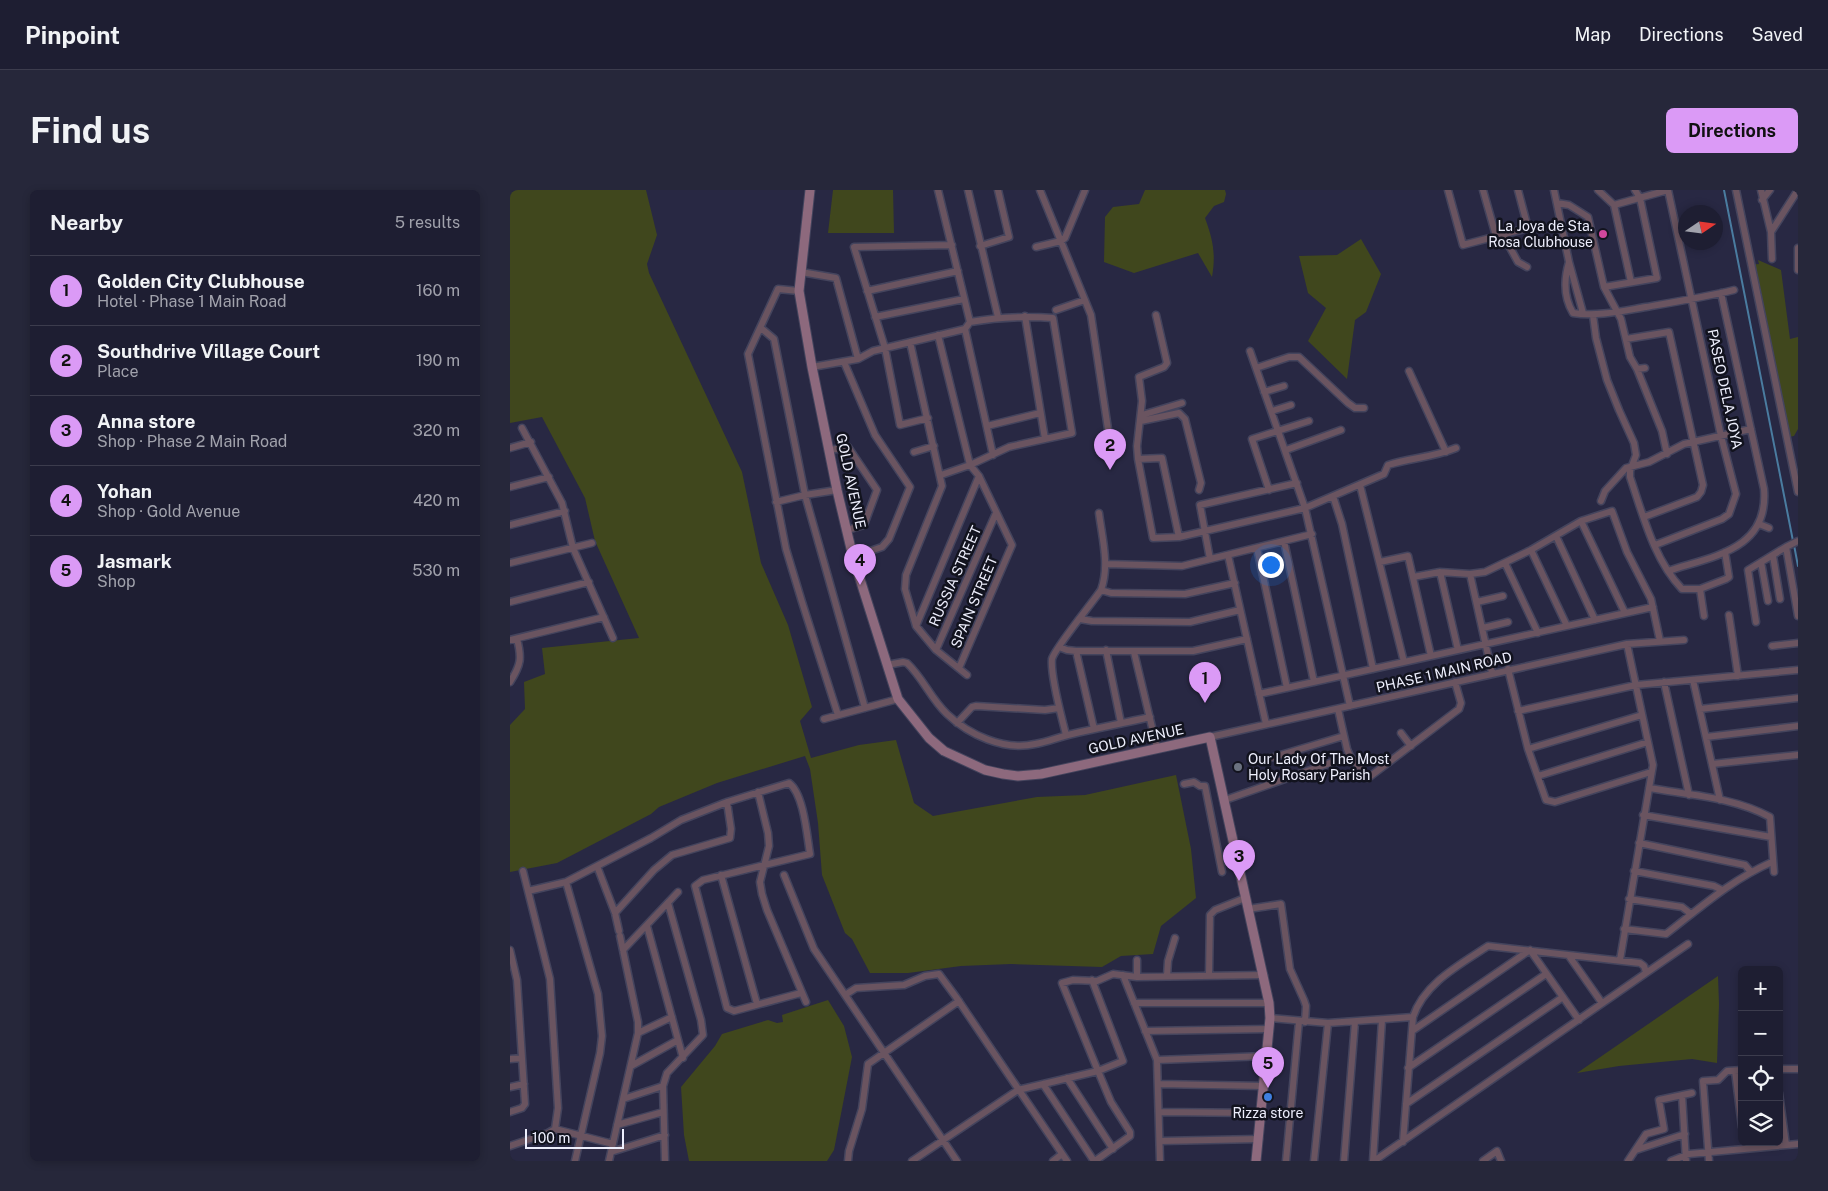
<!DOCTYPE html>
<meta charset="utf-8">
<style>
:root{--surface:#1e1e32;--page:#26273a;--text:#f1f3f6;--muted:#a1a2ac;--line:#3c3c4d;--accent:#db9af6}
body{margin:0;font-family:"Public Sans",sans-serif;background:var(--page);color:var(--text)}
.controls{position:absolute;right:15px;bottom:15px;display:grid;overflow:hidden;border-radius:8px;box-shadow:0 2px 8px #0003}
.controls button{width:45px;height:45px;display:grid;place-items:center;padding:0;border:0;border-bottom:1px solid var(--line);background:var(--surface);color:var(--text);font:25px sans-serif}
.compass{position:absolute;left:1168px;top:15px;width:45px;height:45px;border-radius:50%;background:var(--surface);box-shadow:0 2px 8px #0003;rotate:77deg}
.scale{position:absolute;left:15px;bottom:12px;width:99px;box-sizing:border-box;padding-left:5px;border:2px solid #eeeffd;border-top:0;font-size:14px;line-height:18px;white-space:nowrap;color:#eeeffd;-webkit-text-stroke:4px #12131e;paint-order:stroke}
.you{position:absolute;left:760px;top:374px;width:18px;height:18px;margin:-12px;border:4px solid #fff;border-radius:50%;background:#1a73e8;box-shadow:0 0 0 8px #1a73e833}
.badge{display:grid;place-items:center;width:32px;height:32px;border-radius:50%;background:var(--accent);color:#111;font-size:16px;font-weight:700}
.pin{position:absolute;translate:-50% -41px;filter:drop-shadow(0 1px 2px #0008)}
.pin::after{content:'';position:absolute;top:26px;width:18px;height:15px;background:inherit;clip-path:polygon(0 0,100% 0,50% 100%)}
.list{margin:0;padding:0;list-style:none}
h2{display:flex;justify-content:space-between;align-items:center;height:65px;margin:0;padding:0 20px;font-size:21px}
h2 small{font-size:16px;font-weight:400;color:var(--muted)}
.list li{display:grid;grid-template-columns:32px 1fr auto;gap:15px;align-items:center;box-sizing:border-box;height:70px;padding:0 20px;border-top:1px solid var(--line)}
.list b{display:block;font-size:19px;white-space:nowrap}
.list p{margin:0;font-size:16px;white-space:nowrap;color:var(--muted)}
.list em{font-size:16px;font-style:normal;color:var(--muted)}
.icon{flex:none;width:28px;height:28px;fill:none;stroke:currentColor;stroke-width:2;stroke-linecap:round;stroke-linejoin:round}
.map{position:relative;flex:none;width:1288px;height:971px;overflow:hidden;border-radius:8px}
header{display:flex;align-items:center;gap:30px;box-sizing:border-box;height:70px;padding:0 25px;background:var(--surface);border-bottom:1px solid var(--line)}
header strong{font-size:24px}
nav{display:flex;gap:28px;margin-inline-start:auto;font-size:18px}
.intro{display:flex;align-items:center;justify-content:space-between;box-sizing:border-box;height:120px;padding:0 30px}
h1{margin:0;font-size:35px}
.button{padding:12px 22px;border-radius:8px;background:var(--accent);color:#111;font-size:18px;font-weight:700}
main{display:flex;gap:30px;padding:0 30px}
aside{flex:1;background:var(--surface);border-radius:8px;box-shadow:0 2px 8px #0003}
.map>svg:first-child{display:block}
.green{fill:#40471d}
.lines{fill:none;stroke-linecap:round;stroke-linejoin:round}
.stream{stroke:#4a7ca0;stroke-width:2}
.street-casing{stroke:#44445d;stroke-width:9}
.secondary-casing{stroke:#44445d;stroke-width:11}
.street{stroke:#6a5460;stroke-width:6}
.secondary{stroke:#8d697d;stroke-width:9}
.hotel-dot{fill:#d1479c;stroke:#12131e;stroke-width:2}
.worship-dot{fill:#6b7280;stroke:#12131e;stroke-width:2}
.shop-dot{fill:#3f7fe0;stroke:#12131e;stroke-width:2}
.labels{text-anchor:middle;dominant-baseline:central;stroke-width:5;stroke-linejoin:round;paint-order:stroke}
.poi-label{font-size:14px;fill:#eeeffd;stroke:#12131e;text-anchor:end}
.street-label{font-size:14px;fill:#eeeffd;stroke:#12131e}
</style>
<header>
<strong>Pinpoint</strong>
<nav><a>Map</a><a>Directions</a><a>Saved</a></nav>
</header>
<div class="intro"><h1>Find us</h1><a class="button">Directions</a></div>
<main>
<aside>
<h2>Nearby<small>5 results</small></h2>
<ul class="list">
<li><span class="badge">1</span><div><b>Golden City Clubhouse</b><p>Hotel · Phase 1 Main Road</p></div><em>160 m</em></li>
<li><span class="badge">2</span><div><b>Southdrive Village Court</b><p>Place</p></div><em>190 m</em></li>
<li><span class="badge">3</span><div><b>Anna store</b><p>Shop · Phase 2 Main Road</p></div><em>320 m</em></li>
<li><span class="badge">4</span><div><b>Yohan</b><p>Shop · Gold Avenue</p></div><em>420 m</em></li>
<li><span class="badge">5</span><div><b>Jasmark</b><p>Shop</p></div><em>530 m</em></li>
</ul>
</aside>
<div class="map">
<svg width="1288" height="971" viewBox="0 0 1288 971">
<rect width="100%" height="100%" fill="#282843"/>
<path class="green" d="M0,0h136l11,45 -10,29 2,9 93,199 19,91 27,62 24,82 -12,14 11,37 48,-13 37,-5 18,63 19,13 104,-19 48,-2 91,-20 15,74 5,49 -35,28 -8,28 -32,2 -19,11 -91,-3 -50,2 -53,7h-38l-18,-34 -7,-6 -23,-58 -4,-52 -8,-54 -5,-13 -88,27 -58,24 -8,7 -94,49 -47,9v-147l15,-16 -1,-27 21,-8 -3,-26 97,-10 -44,-97 -10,-43 -43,-81 -32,6z
M323,0h60l1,43h-66z
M635,0h80l1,4 -2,8 -10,4 -9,12c8,22 11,36 7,59l-14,-24 -64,20 -30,-11 1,-45 8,-10 26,-3z
M851,49l20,35 -15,38 -11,8 -8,59 -39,-38 18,-33 -18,-15 -9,-37 38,-1z
M1248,70l23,10 9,69 8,-2v92l-4,7 -6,1 -40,-172 11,-1z
M1208,786l1,28 -2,59 -25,-4 -73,7 -42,7z
M318,810l16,26 8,31 -18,93 -7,11h-138l-5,-26 -3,-48 34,-41 7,-12 46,-14 9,3 6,-1 -1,-7z"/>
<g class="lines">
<path class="stream" d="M1214,0l69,351
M1284,355l4,21"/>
<defs>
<path id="street" d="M428,0l32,132
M458,0l30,127
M530,0l51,125 17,114
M938,0l15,55 65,-17 -10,-38
M973,0l13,46
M1044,0l15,72 14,51
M1088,0l16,15 17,77
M1226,0l62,302
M1251,0l10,42 27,-42
M1252,10l8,-10
M1047,13l12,2 19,12 16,70 17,32 9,38 7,12 25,62 5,23
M1104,15l54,-15
M1261,42l1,27
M993,45l15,27 9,5
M470,56l29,-9 -11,-47
M526,57l25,-6 4,-3 20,-48
M1288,58v22
M1059,72c-5,17 -5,36 4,51 23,4 49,-2 73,-6 29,-5 59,-10 88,-17
M291,82l35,6 22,81
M1094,97l53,-9 -17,-80 -5,-8
M289,101l-21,-2 -30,65 38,195 16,53 36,113
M357,101l91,-20
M546,120l29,-10
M646,125l11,48 -3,4 -25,10 3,24 -5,45 1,13 15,79 26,-1 126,-29 79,-34 4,-9c23,-7 46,-8 68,-17
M1083,125l3,23 11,42 12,30 15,33 2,12 -6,16v6c13,38 24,83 52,112h18l26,-10 3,-2 -4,-25
M515,126l20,123
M365,127l89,-18
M251,138l13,11 31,156 60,213
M455,139l28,126
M428,145l32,130 9,11 33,69 -53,123
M1116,149l43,-7 34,153 -2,7 -4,5 -53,20
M400,152l32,144 -36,89 -1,14 11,37 20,24 31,25
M740,161l55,157 45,198
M334,172l31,73 35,52 -21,52 -7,8 -29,10
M302,177l46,-8 15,-8 92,-22 5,-7c29,-5 54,-6 83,-4l19,115 -63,14 -39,18 -29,10
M746,178l33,-11h10l49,46 7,5h9
M1127,179l8,-1
M899,181l37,81
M754,202l20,-6
M762,221l19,-6
M632,225l40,-12
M418,228l-28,7 -15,-77 -31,-101 98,-2
M631,231l38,-8 6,6 16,64 -2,7
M477,236l53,-13
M12,238l40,75 11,45 40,90
M0,258l21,-6
M320,260l18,-3 29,43 -13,35 -17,5
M776,260l55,-20
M404,262l20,-6
M628,269l24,-1 17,79
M850,295l44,177
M0,297l39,-10
M759,300l-17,-51 57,-18
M823,306l9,28 31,145
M1091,311l4,-10 21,-23 23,-6 35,-18 67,-15
M266,312l29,-7 32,-5
M1071,331l44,92
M1249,334l10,4
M0,335l55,-14
M1046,346l39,84
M774,351l30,141
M1145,355l67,-26 7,-5 7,-20 -15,-58 -53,-246
M1276,357l12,-6
M747,358l30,140
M1021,360l36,76
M718,365l38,169
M1263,366l7,43
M700,369l-10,-54 97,-22
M870,372l28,-6 23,100
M1251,372l7,39
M0,373l82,-20
M995,373l33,70
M596,374l76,2 130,-32
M1158,381c45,-15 101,-21 96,-82l-43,-196
M930,382l18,78
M960,384l22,99
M903,387l27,-5 30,2 15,-2 46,-22 50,-29 31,-10 15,41 24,47 9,42
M1190,399l4,27
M591,400l10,3 74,1 50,-11
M0,412l79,-20
M967,412l26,-6
M1219,425l9,61
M570,429l12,2 98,1 50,-12
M1246,432l-8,-52 38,-23 12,69
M406,436l63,-150
M973,438l25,-6
M0,450l94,-23
M1262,456l26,-3
M549,457l8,3 9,1h117l54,-12
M426,460l60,-137
M596,460l15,73
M566,461l18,78
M624,462l23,96
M377,475l16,-3 4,1c16,15 24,36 40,51 22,21 57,37 88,30 12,-2 24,-7 37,-10 26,-6 52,-11 78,-17
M998,479l20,80 18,51 9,2 96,-30
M1183,490l27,120
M0,492c11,-17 12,-24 7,-43
M1154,492l25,113
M749,504l394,-87
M828,519l9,40 3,7 18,22 91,-69 2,-6 -6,-21
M1190,519l98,-11
M1008,521l118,-26 162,-15
M314,529l74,-20
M447,533l15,-16 4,-1 69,4 14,-2
M891,543l10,13
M556,545c-4,-17 -16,-59 -14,-76 2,-10 41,-57 49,-69 9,-24 1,-53 -2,-77
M700,547l417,-93 57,-4
M1196,547l92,-11
M1018,559l114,-34
M757,569l77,-23
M1202,574l86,-9
M1028,586l110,-34
M674,594l10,-2 6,4h5l17,86
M1139,598c40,7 84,9 121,29l4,55
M248,602l10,41 1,13 -9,36 2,12 5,16 39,92
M715,610l125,-44
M1133,625l128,22
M1129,653l106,22 6,7
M87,676l18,47 4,18
M13,681l27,108 8,129 -3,21
M1124,681l80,15 8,4
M211,685l36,129
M274,685l30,74 143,212
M56,692l32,112 4,42 -2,17 -25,108
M18,701l38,-9 85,-44 30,-18 46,-18 62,-19c15,11 18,53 21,71l-107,26 -8,6 32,122 7,3 67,-18
M1119,709l53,8 9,7
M738,719l33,-5 9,65 14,31 2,6 -1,16
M105,723l39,-43 18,-15 58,-17 1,-9 -4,-27
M137,736l36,132
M1114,739l42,5c35,-27 65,-54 106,-72
M0,760l7,30 5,78 -12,1
M113,760l55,-58
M1059,766l33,47
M1110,770l33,-195 -26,-121
M613,785l34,85 3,101
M699,785l1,-60 5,-5 30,-12
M657,786l1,-15 7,-23
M627,787v-17
M582,790l31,81 -25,10 -36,-88 11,-3 24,1 16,-7 24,3 127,-2
M335,805l11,-7 48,-3 21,-9 14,-2 17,23 111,164
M624,813h135
M760,828l58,5 85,-6
M635,841l124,-2
M902,841l118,-81 49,70
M128,843l34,-16
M647,870l109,-4
M121,876l47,-26
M898,878l138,-94
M1269,879h19
M1225,881l7,56
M557,888l46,71
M533,894l51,77
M649,894l105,2
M0,897l14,-3
M1269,903l7,52
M1172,905l4,66
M113,909l40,-13
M896,914l157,-107
M0,922l12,-4 3,-4 -3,-46
M649,922l102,1
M107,935l46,-13
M650,951l99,-2
M893,952l10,-125c11,-34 48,-53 75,-71l152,17 4,3 2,6
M0,956l38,-13 7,-4 58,15
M1126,960l49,-16
M101,962l54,-17
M99,971l29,-128v-11l-18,-86
M155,971l-2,-75 4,-13 36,-38 -2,-15 -33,-117
M338,971l1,-10 13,-42 6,-45 91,-63
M402,971l106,-71 80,-19 13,31 19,30v4l-35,25
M543,971l9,-7
M776,971l13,-140
M804,971l14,-138
M834,971l11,-139
M863,971l9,-141
M864,971l314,-217
M973,971l14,-10 4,10
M1118,971l18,-27 18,-5 -5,-29 33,-7
M1161,971l18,-7 109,-10
M1199,971l-6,-80 15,-1 9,-9 15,-1"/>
<path id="secondary" d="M300,0l-11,101 13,76 25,123 16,67 45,142 31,39 15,13 41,19 18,4 15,2 23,-2 169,-37 59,266 1,15 -14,143"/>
</defs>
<use href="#street" class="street-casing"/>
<use href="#secondary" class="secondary-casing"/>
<use href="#street" class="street"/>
<use href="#secondary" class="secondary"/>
</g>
<circle class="hotel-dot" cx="1093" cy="44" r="5"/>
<circle class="worship-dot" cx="728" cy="577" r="5"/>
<circle class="shop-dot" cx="758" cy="907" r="5"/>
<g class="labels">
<g class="poi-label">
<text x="1083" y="36">La Joya de Sta.<tspan x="1083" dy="16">Rosa Clubhouse</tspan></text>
<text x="738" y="569" text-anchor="start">Our Lady Of The Most<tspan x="738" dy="16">Holy Rosary Parish</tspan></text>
<text x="758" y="923" text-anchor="middle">Rizza store</text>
</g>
<g class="street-label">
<text transform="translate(1215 199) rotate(78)">PASEO DELA JOYA</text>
<text transform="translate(341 291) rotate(78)">GOLD AVENUE</text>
<text transform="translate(445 386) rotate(-66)">RUSSIA STREET</text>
<text transform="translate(464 412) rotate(-67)">SPAIN STREET</text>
<text transform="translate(934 482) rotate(-13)">PHASE 1 MAIN ROAD</text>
<text transform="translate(626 549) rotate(-12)">GOLD AVENUE</text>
</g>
</g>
</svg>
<div class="controls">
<button>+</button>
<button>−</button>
<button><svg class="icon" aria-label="locate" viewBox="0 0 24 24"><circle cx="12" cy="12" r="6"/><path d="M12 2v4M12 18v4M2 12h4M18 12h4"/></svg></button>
<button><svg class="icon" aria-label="layers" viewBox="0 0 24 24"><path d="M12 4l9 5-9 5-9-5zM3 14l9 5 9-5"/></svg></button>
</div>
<svg class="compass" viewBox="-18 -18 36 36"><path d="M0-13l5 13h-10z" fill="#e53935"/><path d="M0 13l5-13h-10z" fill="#a1a2ac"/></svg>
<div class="scale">100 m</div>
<div class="you"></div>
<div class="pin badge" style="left:695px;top:513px">1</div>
<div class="pin badge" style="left:600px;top:280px">2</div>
<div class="pin badge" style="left:729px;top:691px">3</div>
<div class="pin badge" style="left:350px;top:395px">4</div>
<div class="pin badge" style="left:758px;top:898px">5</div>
</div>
</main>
